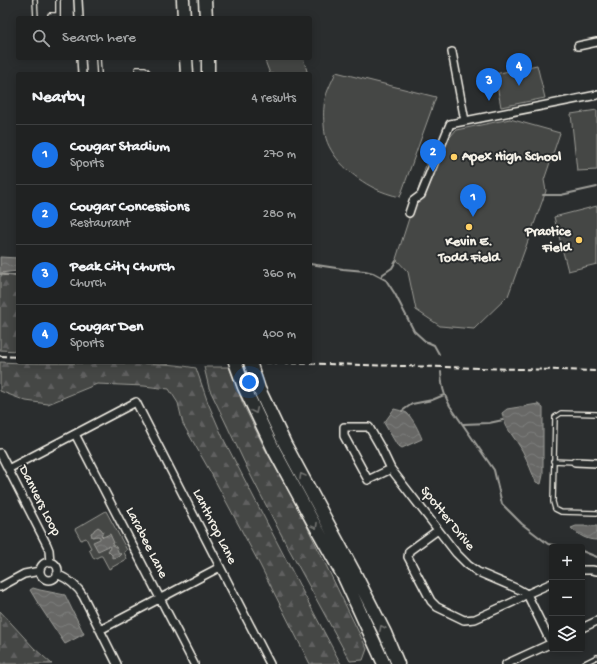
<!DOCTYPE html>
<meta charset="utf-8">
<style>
:root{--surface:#202222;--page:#282a2a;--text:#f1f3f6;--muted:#a2a4a5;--line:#3d3f40;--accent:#1a73e8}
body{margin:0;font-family:"Gochi Hand",sans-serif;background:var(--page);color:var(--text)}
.controls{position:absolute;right:12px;bottom:12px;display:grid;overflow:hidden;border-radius:4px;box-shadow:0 2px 10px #0003}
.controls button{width:36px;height:36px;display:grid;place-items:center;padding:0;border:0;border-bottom:1px solid var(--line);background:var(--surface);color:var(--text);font:20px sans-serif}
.you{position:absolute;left:249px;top:382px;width:14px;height:14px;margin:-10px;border:3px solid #fff;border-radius:50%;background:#1a73e8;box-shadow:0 0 0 6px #1a73e833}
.badge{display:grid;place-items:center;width:26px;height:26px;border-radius:50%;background:var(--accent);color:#fff;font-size:13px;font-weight:700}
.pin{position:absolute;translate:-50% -33px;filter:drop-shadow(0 1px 2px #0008)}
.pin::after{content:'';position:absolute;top:21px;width:14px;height:12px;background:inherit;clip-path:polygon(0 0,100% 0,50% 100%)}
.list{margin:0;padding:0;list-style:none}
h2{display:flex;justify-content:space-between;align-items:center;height:52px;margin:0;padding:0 16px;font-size:17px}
h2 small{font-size:13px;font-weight:400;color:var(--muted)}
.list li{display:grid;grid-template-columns:26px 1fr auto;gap:12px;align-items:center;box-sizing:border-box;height:60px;padding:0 16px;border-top:1px solid var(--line)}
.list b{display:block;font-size:15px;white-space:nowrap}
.list p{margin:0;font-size:13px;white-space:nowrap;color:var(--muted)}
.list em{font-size:13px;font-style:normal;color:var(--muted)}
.icon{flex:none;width:22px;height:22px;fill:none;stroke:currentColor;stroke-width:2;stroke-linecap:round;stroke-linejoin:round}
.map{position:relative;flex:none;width:597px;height:664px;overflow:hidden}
.search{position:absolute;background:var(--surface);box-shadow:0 2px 10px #0003;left:16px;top:16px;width:296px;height:44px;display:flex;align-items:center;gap:10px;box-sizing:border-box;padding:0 14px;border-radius:4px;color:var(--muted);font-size:15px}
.panel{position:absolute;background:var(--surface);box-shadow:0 2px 10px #0003;left:16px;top:72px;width:296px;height:292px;border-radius:4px}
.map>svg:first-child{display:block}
.forest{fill:url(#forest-firs);stroke:#9c9c96}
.garden{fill:#444645;stroke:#9c9c96}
.water{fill:url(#water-waves);stroke:#9f9f9a}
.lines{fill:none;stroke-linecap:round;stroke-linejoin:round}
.stream{stroke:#9f9f9a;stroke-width:2}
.lane-casing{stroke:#f4f1e8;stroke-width:6}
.street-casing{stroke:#f4f1e8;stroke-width:10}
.highway-casing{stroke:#f4f1e8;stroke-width:15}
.lane{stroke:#2a2d2e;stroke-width:3.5}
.street{stroke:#2a2d2e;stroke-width:7}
.highway{stroke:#2a2d2e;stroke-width:12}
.rail{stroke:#f4f1e8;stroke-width:2;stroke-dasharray:6 3;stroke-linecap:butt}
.oneway{stroke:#71726f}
.poi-dot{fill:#ffd166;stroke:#2a2d2e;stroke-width:1.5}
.labels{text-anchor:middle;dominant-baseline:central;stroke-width:4;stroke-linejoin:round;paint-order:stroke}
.poi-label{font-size:14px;font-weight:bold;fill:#f4f1e8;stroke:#2a2d2e;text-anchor:start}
.street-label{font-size:14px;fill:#f4f1e8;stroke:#2a2d2e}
</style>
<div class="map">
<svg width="597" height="664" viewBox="0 0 597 664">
<defs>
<pattern id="forest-firs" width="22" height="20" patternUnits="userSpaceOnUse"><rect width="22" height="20" fill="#444645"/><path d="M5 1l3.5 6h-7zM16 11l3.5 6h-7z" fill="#606160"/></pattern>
<pattern id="water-waves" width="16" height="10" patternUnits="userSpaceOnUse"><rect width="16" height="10" fill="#676866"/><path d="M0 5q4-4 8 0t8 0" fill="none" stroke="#7d7e7c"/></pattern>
</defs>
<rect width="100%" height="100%" fill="#2a2d2e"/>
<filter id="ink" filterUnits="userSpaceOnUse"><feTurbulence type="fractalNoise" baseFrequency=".025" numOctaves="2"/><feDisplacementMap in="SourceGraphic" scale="8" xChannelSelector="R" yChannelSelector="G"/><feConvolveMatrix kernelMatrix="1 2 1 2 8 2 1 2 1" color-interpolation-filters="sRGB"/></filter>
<g filter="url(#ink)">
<path class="forest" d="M18,274v77l-18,-1v-74z
M0,362c53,3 106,0 160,2 12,0 24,2 36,4l12,35 16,37 81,156 36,68h-31l-50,-99 -49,-92 -28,-49 -5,-21 -9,-14 -25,-3 -47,-2 -49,20 -22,-3 -26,-10z
M204,367h25l14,37 22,45 33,59 69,141 -4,11 -13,1 -66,-121 -35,-68 -40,-84z
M0,611l34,37 18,16h-52z"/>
<path class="garden" d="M264,58h39l4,13 -1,3h-36z
M537,65l8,33 -44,9 -6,-33z
M336,72l100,25 -36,100c-9,-2 -18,-5 -26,-9 -20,-10 -45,-31 -49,-54 -1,-6 -2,-21 -1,-27 0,-12 8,-25 12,-35z
M597,110v60l-20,1 -6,-57z
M510,119l50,14 -16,47 2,11 -38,105 -34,33 -34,-3 -24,-16 -8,-38 -12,-13 30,-94 30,-35z
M597,206v58l-29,7 -14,-54z
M106,511l21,39 -3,2 3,7 -18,10 -7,-13h-2l-6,3 -5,-10 2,-1 -5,-10 -5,2 -6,-11z"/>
<path class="water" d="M0,257l18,1v13l-18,2z
M538,404l5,4v67l-2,9 -5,-2c-4,-9 -8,-20 -13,-30 -7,-14 -18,-22 -21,-39l5,-4z
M394,409c4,1 9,2 13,4 6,6 12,18 15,26l-20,9 -5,-3 -13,-22z
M576,526h21v14c-11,0 -18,-5 -26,-12z
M98,527l3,2 2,3 -2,3 2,2 7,-3 4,9 -2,1v1l4,2 2,4v1l3,2 -3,3 -6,1v-3l-4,-4 2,-3 -1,-2 -11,5 -5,-9 7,-3v-2l-2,-1 -6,1 -1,-4 3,-2v-1z
M33,588l7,2 25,5 19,39 -19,10 -26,-39 -9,-15z"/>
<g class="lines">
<path class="stream" d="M543,195h18l36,-8
M310,264l33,5 22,2 8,2 13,7 9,14 19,37 11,10 9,4 5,9
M0,274l18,2
M381,277l2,-3 9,-6 4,-7
M441,372c1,15 2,20 9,34l44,64 8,34 20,20 26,20 15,3
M402,411l10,-7 20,-4 12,-5
M463,424l26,-1 14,-3
M582,551l15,6"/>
<defs>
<path id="lane" d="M35,0l1,18
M58,0v18
M50,15h8
M98,58l1,16
M137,69h8l3,3v2
M597,414l-36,-1 -6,4 -2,85 2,7 6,3 36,1
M553,461l22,1
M583,664l14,-7"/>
<path id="street" d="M78,0l1,18
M578,46l19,-4
M452,52l13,69
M81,58l1,16
M409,213l4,-12 8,-6 29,-71 147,-29
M75,434l119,230
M0,453l47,92 2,5 1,13
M575,462l22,1
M8,469l128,-67 84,165 50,97
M391,469l-23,11 -24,-44v-9h25l12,21 10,21 65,84 12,12 10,7 40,17 9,5 24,49
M438,530l-29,21 -1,6 23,44 6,6 27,13 11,-1 38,-17 14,-8 25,-11
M40 571a9 9 0 1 1 18 0a9 9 0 1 1-18 0Z
M582,570h10l5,1
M57,574c11,5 20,11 26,22l34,68
M0,587l24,-13 16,-3
M582,628l15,-7
M100,630l120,-63
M506,664l46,-21"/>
<path id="highway" d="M183,0l1,18
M205,0l1,18
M186,58l1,16
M208,58v16
M235,362l9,25 30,63 38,70 32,57 40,87
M250,362l9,27 26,55 69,128 31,61 13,31"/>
</defs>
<use href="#lane" class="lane-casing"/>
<use href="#street" class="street-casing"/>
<use href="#highway" class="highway-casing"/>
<use href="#lane" class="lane"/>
<use href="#street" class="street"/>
<use href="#highway" class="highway"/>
<path class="rail" d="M0,356l18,1
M247,362l350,9"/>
</g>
<defs><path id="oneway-chevron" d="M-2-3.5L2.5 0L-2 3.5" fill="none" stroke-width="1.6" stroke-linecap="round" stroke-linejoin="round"/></defs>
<g class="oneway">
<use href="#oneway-chevron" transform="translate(255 411) rotate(65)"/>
<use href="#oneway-chevron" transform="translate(302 476) rotate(-119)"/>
<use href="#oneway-chevron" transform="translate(315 526) rotate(60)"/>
<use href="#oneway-chevron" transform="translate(382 628) rotate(-116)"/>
</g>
</g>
<g class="poi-dot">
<circle cx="454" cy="157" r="4"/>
<circle cx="469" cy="227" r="4"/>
<circle cx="579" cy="240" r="4"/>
</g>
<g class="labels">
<g class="poi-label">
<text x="462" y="157">Apex High School</text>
<text x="571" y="232" text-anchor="end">Practice<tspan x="571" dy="16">Field</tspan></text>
<text x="469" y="242" text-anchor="middle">Kevin E.<tspan x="469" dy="16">Todd Field</tspan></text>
</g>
<g class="street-label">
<text transform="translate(39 501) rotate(63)">Danvers Loop</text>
<text transform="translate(447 519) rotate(51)">Spotter Drive</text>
<text transform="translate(214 527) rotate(63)">Lanthrop Lane</text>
<text transform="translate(146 543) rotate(63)">Larabee Lane</text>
</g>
</g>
</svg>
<div class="controls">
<button>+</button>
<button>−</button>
<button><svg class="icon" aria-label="layers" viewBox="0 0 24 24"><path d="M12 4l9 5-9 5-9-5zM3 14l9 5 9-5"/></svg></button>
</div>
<div class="you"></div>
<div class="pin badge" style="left:473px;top:217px">1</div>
<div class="pin badge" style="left:433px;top:172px">2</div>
<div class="pin badge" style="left:489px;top:101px">3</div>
<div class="pin badge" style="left:519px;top:86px">4</div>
<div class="search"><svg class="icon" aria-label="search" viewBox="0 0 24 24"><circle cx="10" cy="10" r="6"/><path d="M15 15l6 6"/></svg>Search here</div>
<section class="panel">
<h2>Nearby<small>4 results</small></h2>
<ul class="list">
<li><span class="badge">1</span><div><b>Cougar Stadium</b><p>Sports</p></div><em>270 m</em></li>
<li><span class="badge">2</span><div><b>Cougar Concessions</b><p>Restaurant</p></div><em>280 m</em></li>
<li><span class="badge">3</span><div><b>Peak City Church</b><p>Church</p></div><em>360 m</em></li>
<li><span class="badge">4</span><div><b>Cougar Den</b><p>Sports</p></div><em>400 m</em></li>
</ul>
</section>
</div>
